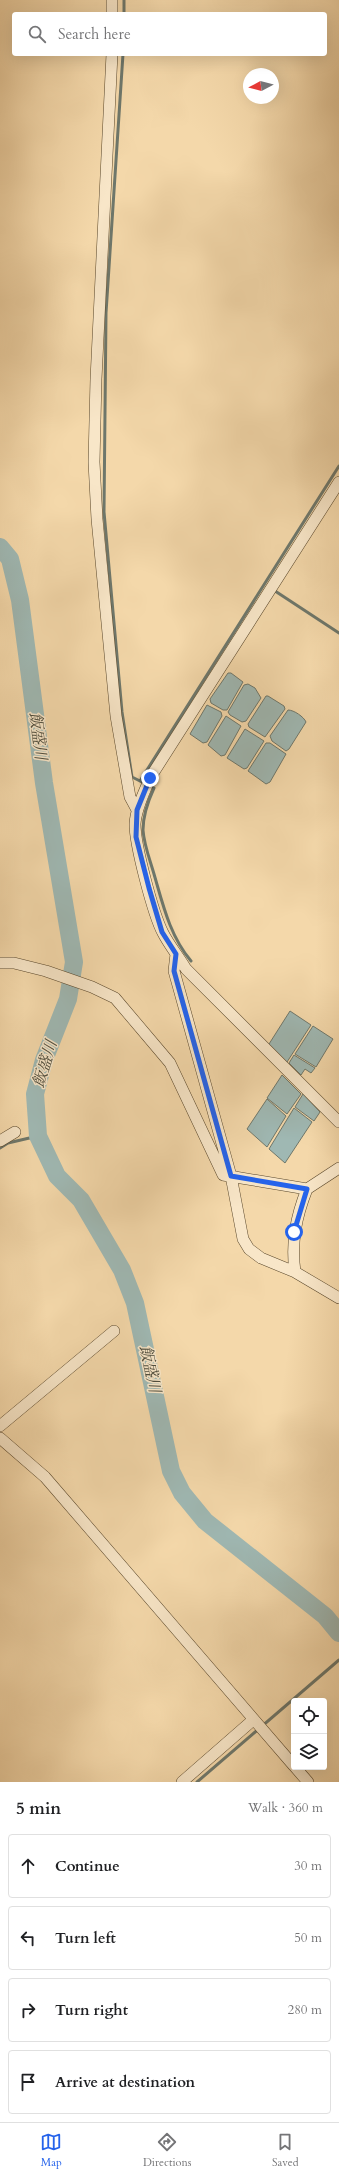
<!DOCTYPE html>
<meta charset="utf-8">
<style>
:root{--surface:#fff;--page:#f2f2f2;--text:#202124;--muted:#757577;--line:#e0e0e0;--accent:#2563eb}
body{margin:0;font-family:Cardo,"Noto Serif JP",serif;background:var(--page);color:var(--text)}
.controls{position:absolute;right:12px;bottom:12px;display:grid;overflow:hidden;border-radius:4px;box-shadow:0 4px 16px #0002}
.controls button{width:36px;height:36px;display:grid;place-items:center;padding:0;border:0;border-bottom:1px solid var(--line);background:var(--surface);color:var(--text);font:20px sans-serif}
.compass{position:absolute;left:243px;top:68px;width:36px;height:36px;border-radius:50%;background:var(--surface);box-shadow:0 4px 16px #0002;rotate:263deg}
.stop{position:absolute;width:12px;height:12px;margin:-9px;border:3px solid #2563eb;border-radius:50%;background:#fff}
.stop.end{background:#2563eb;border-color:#fff;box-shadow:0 1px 4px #0008}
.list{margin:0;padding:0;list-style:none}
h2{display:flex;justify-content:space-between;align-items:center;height:52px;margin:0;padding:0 16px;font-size:17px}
h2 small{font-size:13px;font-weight:400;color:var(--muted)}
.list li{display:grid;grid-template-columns:26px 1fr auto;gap:12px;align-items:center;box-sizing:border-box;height:64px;margin:0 8px 8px;padding:0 8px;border:1px solid var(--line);border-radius:4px}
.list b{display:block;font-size:15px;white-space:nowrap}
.list em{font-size:13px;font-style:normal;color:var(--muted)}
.icon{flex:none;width:22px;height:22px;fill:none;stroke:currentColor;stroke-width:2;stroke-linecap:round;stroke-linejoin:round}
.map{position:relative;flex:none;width:339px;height:1782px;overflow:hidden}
.search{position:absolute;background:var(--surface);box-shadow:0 4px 16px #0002;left:12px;right:12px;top:12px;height:44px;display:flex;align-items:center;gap:10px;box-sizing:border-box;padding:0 14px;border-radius:4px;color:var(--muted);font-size:15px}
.sheet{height:340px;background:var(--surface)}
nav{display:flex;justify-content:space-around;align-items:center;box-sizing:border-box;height:56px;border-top:1px solid var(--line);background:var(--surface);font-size:11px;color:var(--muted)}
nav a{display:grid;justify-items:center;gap:2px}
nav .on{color:var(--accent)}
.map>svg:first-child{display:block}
.water{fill:#9fb8b3;stroke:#6e776b}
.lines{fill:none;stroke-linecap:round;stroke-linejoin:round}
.stream{stroke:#6e776b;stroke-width:3}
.river{stroke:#9fb8b3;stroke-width:18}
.minor-casing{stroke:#58462a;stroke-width:12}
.minor{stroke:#f8e6c8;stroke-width:11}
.route{stroke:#2563eb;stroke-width:5}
.labels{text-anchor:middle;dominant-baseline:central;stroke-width:3;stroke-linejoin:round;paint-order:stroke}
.water-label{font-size:16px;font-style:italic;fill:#4f4e3f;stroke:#f8e6c8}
</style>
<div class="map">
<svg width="339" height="1782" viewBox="0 0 339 1782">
<rect width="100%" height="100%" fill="#f4d8aa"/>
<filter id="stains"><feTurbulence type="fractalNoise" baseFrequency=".005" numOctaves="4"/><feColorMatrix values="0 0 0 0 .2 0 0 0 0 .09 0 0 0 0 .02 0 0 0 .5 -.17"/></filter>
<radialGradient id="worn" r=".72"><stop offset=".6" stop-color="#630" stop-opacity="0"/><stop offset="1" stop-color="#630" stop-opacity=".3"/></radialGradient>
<path class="water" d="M228,673h3l12,9 -16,28h-4l-12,-7 -1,-4z
M248,684l7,4 6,10 -15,23 -4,1 -12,-7 -2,-3 16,-27z
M266,696h2l16,10 1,3 -20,28 -16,-10 -1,-3z
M207,705l14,7 1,4 -15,26 -4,1 -13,-9z
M288,710c6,0 16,7 18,12l-17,27 -3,2 -14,-10 -2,-5z
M226,716l15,10 -16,29 -4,1 -13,-11z
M245,729l19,12 -17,27 -3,1 -17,-11z
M266,743h4l16,11 -16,28 -4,2 -18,-13z
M290,1011l21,14 -24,37 -18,-18z
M313,1026l20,13 -17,28 -21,-13z
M294,1055l21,13 -4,5 -6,-4 -4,6 -12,-12z
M282,1075l19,19 -14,20 -20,-16z
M303,1094l17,18 -6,9 -19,-14z
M267,1099l19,17 -19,31 -20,-18z
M294,1108l18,14 -27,41 -16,-14z"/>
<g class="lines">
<path class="stream" d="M124,14v-14
M123,54l-17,259 -2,199 18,200 10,65 22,11c-6,13 -11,27 -11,42 1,15 7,30 11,44 9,31 16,62 37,87
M272,589l67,44
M140,781l199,-315
M0,1148l8,-5 30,-7
M197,1782l142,-122"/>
<path class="river" d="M0,547l10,12 10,41 24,183 30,179 -6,37 -24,61 -9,34 3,42 19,40 24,24 41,70 13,33 36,168 11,22 23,28 120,95 14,17"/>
<defs>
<path id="minor" d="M112,0v14
M112,54l-16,325 -2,83 3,57 19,197 14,81 7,13
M339,482l-189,296c-6,15 -14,30 -15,46 0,21 18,90 28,109 6,12 16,24 23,36l153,153
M176,954l-2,17 57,205 12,63 6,10 12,9 34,14 44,26
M0,963h14l32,8 46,16 23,11 55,65 53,112 84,14 32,-21
M0,1141l15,-9
M295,1272c-4,-30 1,-55 12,-83
M0,1426l114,-95
M0,1438l45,39 249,289
M295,1767l13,15
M182,1782l71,-62"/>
</defs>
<use href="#minor" class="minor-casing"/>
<use href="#minor" class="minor"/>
</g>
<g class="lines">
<path class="route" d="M150,778l-13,32 -1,27 13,51 13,44 14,22 -2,17 57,205 76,13 -13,43"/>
</g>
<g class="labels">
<g class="water-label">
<text transform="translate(38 736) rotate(83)">飯盛川</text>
<text transform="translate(45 1064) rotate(-73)">飯盛川</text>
<text transform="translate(150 1369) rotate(78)">飯盛川</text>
</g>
</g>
<rect width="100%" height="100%" filter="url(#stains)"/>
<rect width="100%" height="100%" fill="url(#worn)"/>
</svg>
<div class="controls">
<button><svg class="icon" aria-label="locate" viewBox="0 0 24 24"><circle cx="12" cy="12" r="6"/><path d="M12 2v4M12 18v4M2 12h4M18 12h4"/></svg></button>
<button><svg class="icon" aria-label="layers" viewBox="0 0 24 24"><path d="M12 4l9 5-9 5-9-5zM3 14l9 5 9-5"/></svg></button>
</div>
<svg class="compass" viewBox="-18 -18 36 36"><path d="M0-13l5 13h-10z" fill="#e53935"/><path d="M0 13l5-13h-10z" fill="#757577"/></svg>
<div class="stop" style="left:294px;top:1232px"></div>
<div class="stop end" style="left:150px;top:778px"></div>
<div class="search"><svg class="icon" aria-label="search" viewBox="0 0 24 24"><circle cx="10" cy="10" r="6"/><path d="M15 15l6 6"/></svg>Search here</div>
</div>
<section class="sheet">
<h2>5 min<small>Walk · 360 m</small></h2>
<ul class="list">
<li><svg class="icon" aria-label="ahead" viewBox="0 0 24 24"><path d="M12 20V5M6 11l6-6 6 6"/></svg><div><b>Continue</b></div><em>30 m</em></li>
<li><svg class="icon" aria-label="left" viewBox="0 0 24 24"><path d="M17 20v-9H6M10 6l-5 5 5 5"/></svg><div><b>Turn left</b></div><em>50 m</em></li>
<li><svg class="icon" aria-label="right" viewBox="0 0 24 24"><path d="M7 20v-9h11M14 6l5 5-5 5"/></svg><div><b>Turn right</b></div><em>280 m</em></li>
<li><svg class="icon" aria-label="arrive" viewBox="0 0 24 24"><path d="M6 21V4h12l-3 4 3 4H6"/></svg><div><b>Arrive at destination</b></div></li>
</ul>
</section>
<nav>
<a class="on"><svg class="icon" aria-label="map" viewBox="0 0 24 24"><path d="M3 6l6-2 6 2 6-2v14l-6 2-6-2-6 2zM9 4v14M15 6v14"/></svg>Map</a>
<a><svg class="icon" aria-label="directions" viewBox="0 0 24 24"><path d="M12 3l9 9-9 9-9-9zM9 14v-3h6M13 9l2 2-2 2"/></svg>Directions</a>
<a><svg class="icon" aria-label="saved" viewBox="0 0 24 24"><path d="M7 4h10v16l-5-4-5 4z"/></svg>Saved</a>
</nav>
